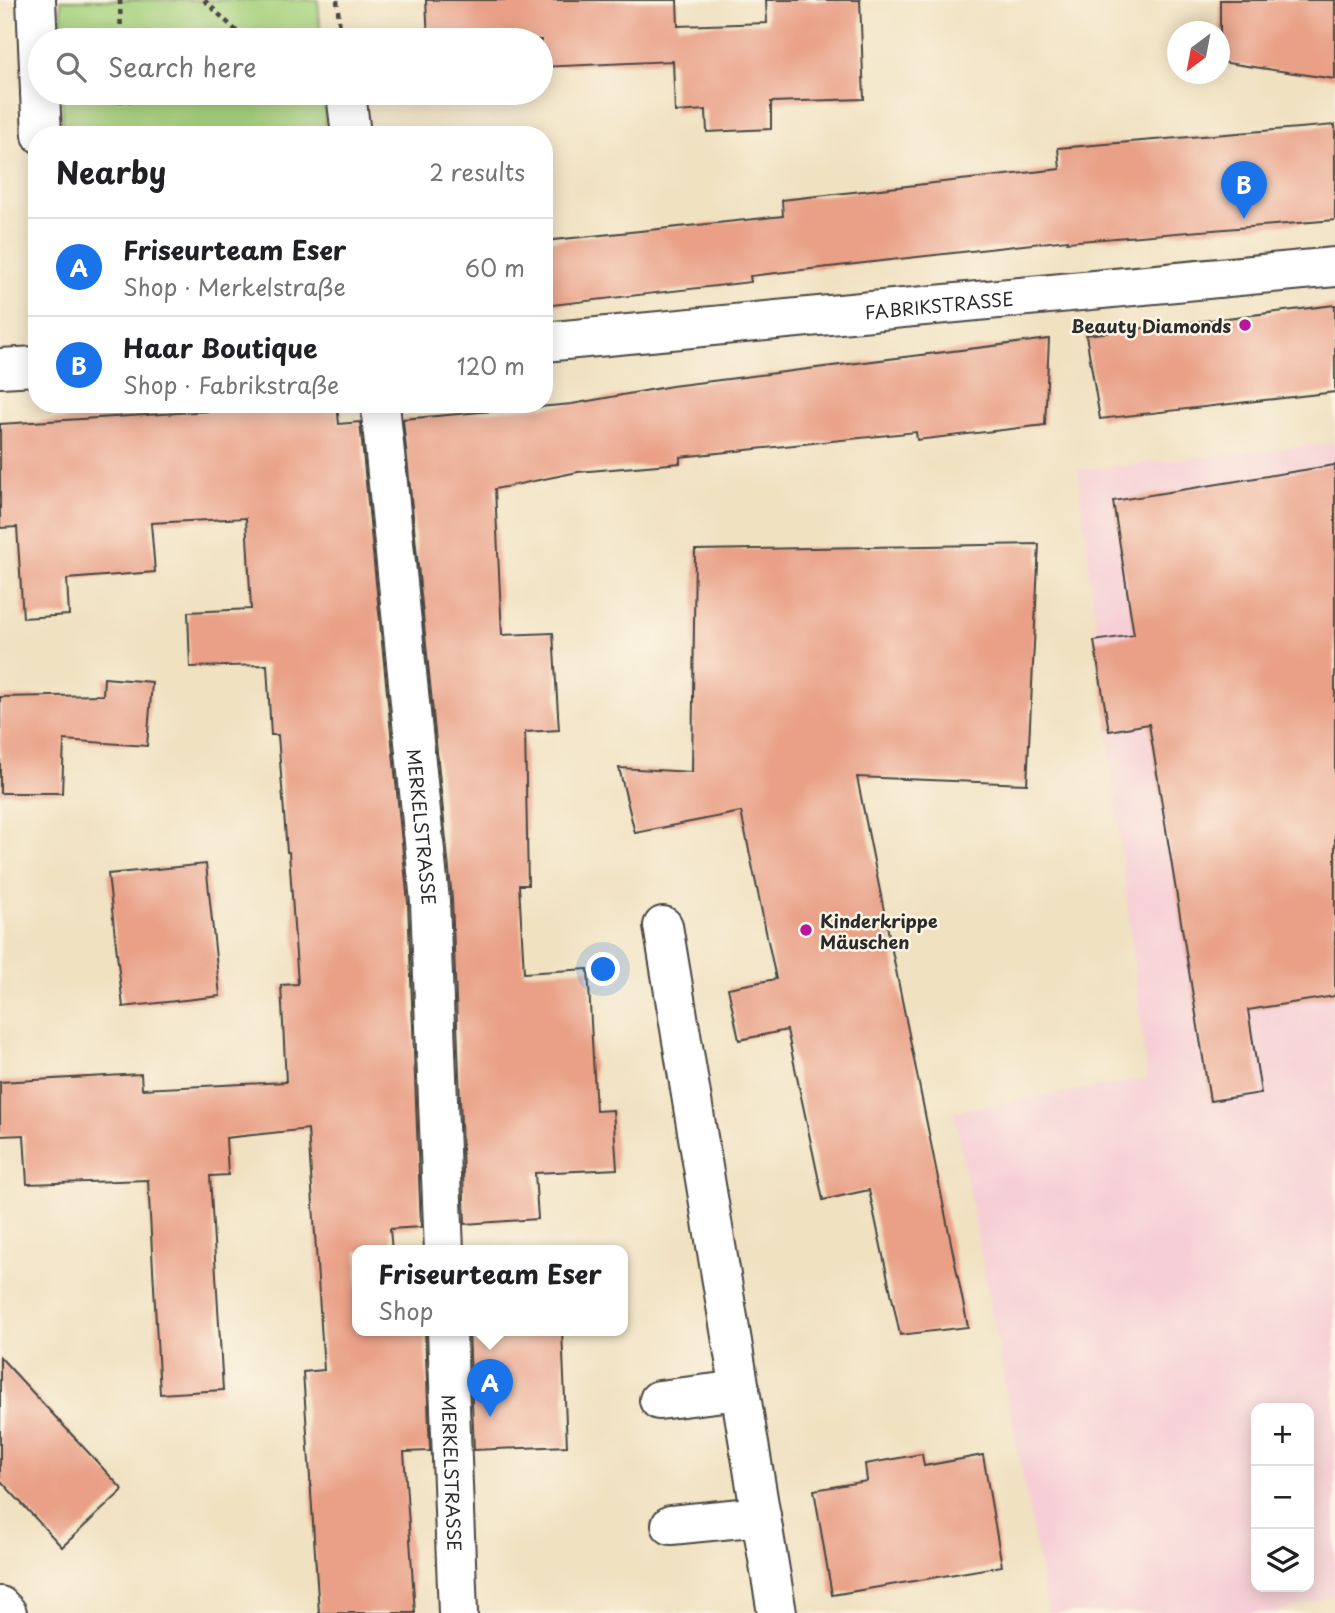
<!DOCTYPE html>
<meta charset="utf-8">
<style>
:root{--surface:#fff;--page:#f2f2f2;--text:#202124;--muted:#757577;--line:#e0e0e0;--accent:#1a73e8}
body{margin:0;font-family:"Playpen Sans",sans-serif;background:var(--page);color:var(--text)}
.controls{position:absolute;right:21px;bottom:21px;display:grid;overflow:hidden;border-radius:14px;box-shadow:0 4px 18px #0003}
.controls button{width:63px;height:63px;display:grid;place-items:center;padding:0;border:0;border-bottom:2px solid var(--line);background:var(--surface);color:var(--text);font:35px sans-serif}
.compass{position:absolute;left:1167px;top:21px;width:63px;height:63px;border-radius:50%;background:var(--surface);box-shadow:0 4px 18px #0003;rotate:212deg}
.you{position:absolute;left:604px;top:970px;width:24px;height:24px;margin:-18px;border:5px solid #fff;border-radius:50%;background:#1a73e8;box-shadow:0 0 0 10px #1a73e833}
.badge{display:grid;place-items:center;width:46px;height:46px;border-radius:50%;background:var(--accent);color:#fff;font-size:23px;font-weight:700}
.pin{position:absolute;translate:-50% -58px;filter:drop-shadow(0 2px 4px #0008)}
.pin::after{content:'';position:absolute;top:37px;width:24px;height:21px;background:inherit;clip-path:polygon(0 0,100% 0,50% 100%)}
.popup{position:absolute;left:352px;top:1245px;width:276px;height:91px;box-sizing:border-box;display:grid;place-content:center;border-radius:14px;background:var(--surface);filter:drop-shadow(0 2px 5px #0005);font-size:23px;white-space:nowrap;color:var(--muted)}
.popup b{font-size:26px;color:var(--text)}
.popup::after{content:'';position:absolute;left:50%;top:100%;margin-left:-14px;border:14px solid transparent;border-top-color:var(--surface)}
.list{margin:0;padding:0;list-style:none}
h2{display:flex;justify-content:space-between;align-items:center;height:91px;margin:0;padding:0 28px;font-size:30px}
h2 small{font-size:23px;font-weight:400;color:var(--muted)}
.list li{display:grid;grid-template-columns:46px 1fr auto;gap:21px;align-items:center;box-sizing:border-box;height:98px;padding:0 28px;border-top:2px solid var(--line)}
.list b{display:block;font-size:26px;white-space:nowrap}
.list p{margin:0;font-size:23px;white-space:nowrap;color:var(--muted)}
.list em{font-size:23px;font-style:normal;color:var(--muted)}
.icon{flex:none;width:38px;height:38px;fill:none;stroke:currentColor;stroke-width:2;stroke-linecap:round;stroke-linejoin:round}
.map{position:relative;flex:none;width:1335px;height:1613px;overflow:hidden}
.search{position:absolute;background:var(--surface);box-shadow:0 4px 18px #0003;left:28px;top:28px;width:525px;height:77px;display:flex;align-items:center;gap:18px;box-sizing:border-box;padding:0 24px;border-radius:38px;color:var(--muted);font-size:26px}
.panel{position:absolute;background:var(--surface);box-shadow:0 4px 18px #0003;left:28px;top:126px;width:525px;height:287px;border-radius:28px}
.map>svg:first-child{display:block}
.built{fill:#f6cfd6;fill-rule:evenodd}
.green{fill:#a6d17d;stroke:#687e54;stroke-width:2}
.building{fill:#e9a087}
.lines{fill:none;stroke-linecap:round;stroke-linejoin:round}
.minor-casing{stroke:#494642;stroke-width:42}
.major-casing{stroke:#494642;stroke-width:42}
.path{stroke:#494642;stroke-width:4.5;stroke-dasharray:5 5;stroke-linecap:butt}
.minor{stroke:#fff;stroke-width:38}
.major{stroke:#fff;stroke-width:38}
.poi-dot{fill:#b5179e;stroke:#fcf5e5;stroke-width:2.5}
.labels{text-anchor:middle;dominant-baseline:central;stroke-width:5;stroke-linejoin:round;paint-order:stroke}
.street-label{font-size:18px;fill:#2b2b2b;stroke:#fcf5e5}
.poi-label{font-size:18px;font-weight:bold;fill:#2b2b2b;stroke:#fcf5e5;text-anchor:end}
</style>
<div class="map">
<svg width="1335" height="1613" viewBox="0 0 1335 1613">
<rect width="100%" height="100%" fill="#fcf5e5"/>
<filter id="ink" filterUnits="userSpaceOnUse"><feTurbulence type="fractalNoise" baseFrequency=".0143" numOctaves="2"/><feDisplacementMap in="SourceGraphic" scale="14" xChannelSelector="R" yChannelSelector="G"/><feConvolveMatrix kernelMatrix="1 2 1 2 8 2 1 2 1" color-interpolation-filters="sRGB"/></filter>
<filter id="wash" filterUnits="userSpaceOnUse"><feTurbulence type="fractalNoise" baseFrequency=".00686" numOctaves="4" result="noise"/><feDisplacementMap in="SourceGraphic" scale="28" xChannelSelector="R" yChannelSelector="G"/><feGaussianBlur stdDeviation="1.57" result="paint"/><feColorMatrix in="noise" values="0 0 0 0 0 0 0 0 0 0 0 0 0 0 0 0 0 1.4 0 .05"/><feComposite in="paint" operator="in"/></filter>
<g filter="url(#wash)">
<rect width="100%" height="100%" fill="#f0e1c1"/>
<path class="built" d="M1335,443v1152l-62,18h-225l-94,-502 193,-32 -69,-609zM1256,1408h53v179h-53z"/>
<path class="green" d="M61,0h257l3,40h-259z
M62,93h262l2,42h-263z"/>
<g id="blocks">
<path class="building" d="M426,0h251l1,26 89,-3 -1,-23h94l4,99 -93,3v27l-64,3 -1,-22 -31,2 -2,-51 -132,6v-27h-113z
M1220,0h115v79l-115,-17z
M1335,125v95l-268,22v-2l-317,36 1,6 -207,24v-65l239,-25 -1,-16 278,-31 -2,-21z
M1335,305v87l-235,27 -14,-84z
M1049,339l-4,86 -128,15 -1,-8 -236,25v6l-102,9 -83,17 7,146 51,-2 6,97 -34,2 3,153h-9l5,88 64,-4 8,142 17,-1 4,59 -82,4 3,46 -73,5 -13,-325 -49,-480 169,-15 100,-18z
M325,404h12l2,20 21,-2 48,481 13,324 -31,2 2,22h-35v80h68l5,120 -26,1 11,161h-96l-16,-241 21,-2 -16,-241 -82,9 2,37 -18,1 13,214 -63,4 -12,-214 -121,4 -3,-49 -24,1v-54l141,-8 1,15 144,-7 -5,-97 17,-1 -9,-132h-2l-9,-117h-7l-4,-70 -77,2 -2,-55 63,-3 -5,-91 -95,5 4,49 -88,7 2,36 -46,3 -6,-91 -17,1v-104z
M1335,465v531l-87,14 13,83 -51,8 -61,-377 -40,7 -15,-90 40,-6 -21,-134z
M1039,544l-12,240 -170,-7 111,550 -68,8 -31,-145 -46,10 -36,-170 -48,10 -11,-52 48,-9 -35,-167 -106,21 -16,-65 73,4 3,-222z
M104,678l48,4 -5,64 -83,-6 -2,53h-62v-96l103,-2z
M206,864l14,132 -97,11 -15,-133z
M469,1331h93l5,115 -93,4z
M0,1357l123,133 -61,57 -62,-67z
M922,1454l2,12 59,-11 19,111 -170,29 -18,-105 53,-9 -2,-17z"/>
</g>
</g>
<g filter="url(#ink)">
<use href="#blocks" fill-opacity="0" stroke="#494642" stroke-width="2"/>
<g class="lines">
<defs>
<g id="minor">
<path d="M36,0l4,91"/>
<path d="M40,93l2,42"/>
<path d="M346,93l5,42"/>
<path id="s1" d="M544,342l791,-75"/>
<path d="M0,368l37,-2"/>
<path id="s2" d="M380,404l50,497 14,350"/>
<path d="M663,926l114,687"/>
<path id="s3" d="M447,1331l11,282"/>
<path d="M659,1400l81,-10"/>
<path d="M671,1525l90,-9"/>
</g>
<path id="major" d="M0,1606l7,7"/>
</defs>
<use href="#minor" class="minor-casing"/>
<use href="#major" class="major-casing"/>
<path class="path" d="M120,0l1,40
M204,0l42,40
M337,0l4,40
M88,102l212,-8"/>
<use href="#minor" class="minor"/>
<use href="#major" class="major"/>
</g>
</g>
<g class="poi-dot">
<circle cx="1245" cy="325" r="7"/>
<circle cx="806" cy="930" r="7"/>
</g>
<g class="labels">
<g class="street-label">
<text stroke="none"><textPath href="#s1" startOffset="397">FABRIKSTRASSE</textPath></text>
<text stroke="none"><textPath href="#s2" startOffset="425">MERKELSTRASSE</textPath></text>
<text stroke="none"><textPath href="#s3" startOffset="142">MERKELSTRASSE</textPath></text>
</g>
<g class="poi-label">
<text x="1231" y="325">Beauty Diamonds</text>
<text x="820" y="920" text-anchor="start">Kinderkrippe<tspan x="820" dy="21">Mäuschen</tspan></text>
</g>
</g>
</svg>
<div class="controls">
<button>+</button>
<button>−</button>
<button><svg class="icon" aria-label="layers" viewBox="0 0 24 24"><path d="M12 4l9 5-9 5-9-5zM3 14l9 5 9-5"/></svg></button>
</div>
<svg class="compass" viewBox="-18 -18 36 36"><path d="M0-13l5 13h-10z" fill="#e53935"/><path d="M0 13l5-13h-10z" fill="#757577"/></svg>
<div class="you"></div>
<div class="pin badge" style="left:490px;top:1417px">A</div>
<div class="popup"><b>Friseurteam Eser</b>Shop</div>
<div class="pin badge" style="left:1244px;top:219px">B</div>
<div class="search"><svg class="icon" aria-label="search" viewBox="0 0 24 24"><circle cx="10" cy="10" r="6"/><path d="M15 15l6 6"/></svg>Search here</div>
<section class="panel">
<h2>Nearby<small>2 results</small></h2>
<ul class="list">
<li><span class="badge">A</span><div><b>Friseurteam Eser</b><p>Shop · Merkelstraße</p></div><em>60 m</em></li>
<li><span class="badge">B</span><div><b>Haar Boutique</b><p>Shop · Fabrikstraße</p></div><em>120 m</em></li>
</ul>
</section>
</div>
